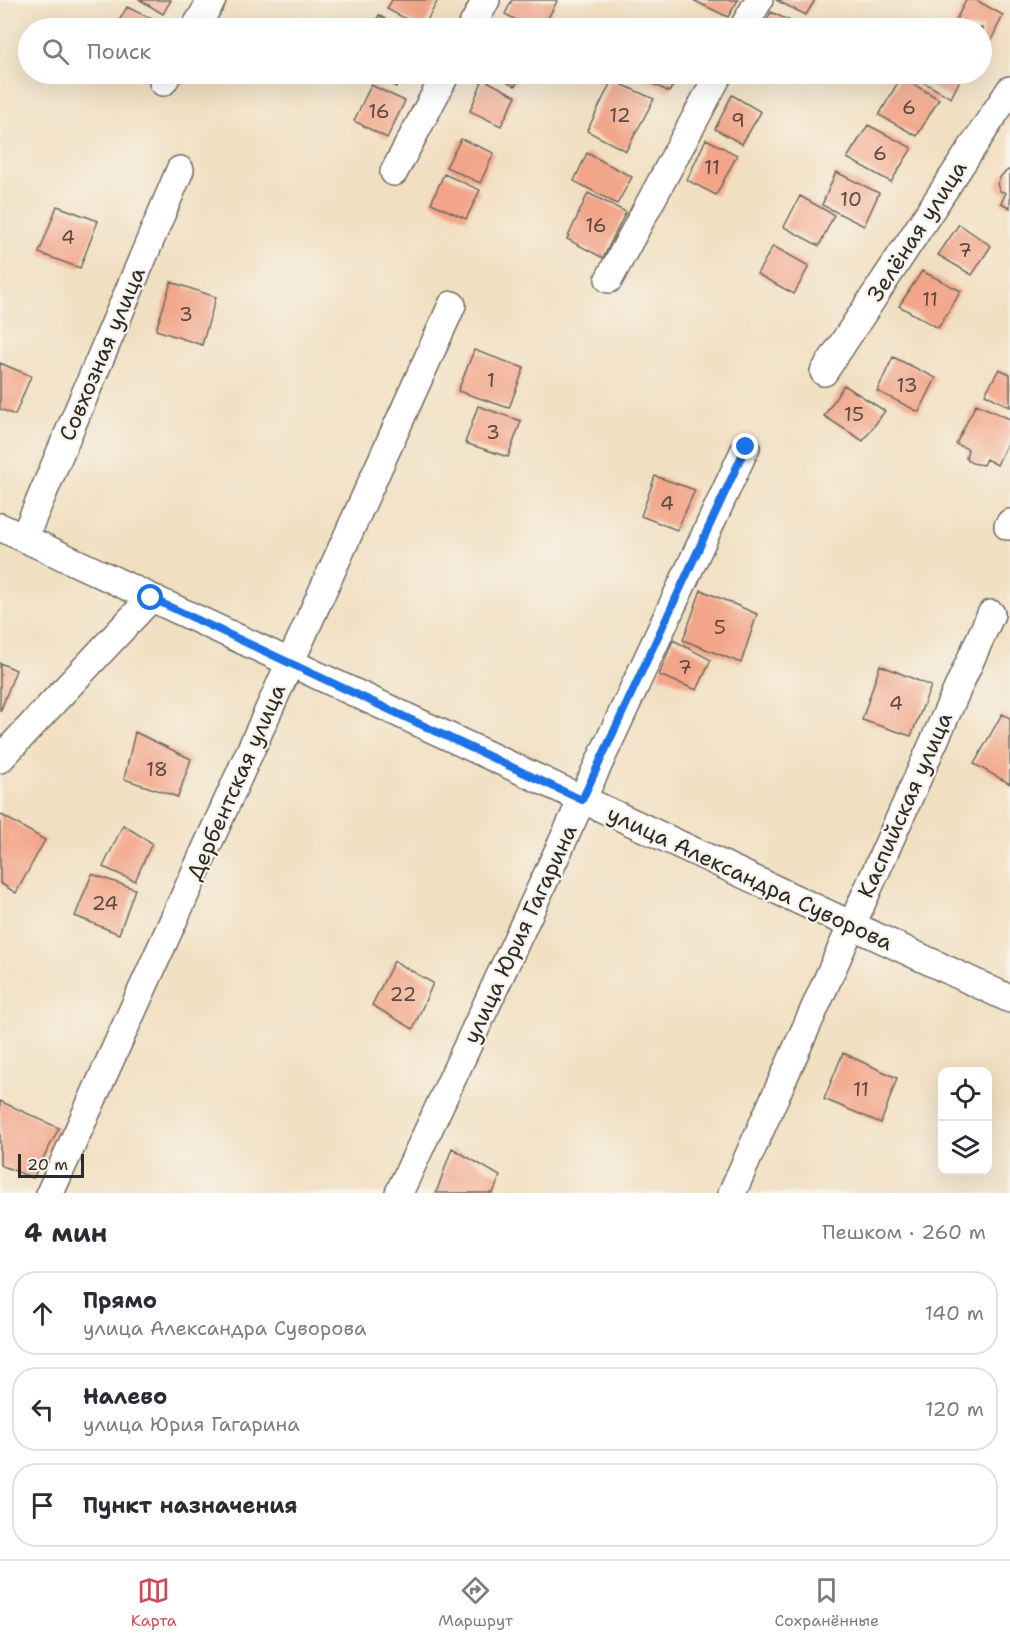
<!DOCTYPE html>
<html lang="ru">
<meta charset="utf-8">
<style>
:root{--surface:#fff;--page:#f2f2f3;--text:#2b2b33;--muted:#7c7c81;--line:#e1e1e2;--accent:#d1495b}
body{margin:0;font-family:"Shantell Sans",sans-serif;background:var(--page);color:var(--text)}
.controls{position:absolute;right:18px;bottom:18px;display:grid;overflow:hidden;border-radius:12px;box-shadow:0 6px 24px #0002}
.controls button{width:54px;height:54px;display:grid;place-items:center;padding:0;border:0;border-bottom:2px solid var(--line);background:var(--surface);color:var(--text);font:30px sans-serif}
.scale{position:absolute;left:18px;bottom:15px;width:66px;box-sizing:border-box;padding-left:6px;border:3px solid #2b2b2b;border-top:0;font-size:16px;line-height:21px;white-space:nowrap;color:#2b2b2b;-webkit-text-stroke:4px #f7f3e8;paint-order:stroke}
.stop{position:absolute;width:18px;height:18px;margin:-14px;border:4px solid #1a73e8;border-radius:50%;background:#fff}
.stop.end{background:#1a73e8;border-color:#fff;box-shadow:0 2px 6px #0008}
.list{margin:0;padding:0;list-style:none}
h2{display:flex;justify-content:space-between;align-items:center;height:78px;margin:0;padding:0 24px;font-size:26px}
h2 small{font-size:20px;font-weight:400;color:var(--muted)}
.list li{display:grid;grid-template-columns:39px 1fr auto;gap:18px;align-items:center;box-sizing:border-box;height:84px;margin:0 12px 12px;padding:0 12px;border:2px solid var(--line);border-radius:24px}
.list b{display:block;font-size:22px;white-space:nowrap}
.list p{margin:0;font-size:20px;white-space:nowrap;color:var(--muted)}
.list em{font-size:20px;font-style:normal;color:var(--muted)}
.icon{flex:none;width:33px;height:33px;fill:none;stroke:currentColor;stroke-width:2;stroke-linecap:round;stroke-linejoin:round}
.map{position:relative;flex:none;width:1010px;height:1193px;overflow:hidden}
.search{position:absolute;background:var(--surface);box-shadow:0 6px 24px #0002;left:18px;right:18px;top:18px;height:66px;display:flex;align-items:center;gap:15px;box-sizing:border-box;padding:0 21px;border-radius:33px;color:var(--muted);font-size:22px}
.sheet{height:366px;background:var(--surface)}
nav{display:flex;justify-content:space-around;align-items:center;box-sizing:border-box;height:84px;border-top:2px solid var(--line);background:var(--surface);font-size:16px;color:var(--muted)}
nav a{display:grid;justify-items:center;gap:3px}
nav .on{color:var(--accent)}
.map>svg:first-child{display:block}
.building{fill:#f2a589}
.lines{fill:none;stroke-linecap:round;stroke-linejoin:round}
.minor-casing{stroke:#706a60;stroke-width:30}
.minor{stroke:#fff;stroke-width:27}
.route{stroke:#1a73e8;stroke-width:8}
.labels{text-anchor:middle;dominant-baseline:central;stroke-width:4.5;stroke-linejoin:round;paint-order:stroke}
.number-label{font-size:20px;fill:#5d4a42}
.street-label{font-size:22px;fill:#2b2b2b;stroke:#f7f3e8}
</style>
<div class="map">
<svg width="1010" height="1193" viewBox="0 0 1010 1193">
<rect width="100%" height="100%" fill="#f7f3e8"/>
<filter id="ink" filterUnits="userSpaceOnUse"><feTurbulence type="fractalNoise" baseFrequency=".0167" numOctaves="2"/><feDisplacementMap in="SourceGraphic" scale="12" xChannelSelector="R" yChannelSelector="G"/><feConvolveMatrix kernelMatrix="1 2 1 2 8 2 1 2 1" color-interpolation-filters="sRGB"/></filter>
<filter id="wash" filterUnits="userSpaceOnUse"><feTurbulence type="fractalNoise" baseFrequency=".008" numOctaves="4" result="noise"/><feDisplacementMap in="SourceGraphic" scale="24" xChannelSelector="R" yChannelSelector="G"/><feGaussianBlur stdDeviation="1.35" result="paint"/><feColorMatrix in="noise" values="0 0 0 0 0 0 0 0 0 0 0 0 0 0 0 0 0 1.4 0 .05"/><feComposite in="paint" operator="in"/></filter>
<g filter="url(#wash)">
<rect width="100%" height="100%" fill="#f1dfc1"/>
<g id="blocks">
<path class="building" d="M140,0h31l-8,14z
M392,0h46l-15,28 -36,-19z
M512,0h42l3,1 -14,27h-12l-26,-14z
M693,0h45l-10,17z
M776,0h39l-9,15z
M966,0h10l27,15 -18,38 -3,-1v-24h-30z
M127,7l35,17 -3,4h-44z
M771,12l30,14 -2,2h-36z
M379,15l20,13h-27z
M373,74h30l-7,13z
M491,74h31l-7,12z
M637,74h43l-11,18 -33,-17z
M918,74h45l-12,24 -35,-20z
M901,77l38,22 -22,37 -38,-21z
M483,79l33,17 -15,30 -31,-15z
M612,80l42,19 -28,52 -39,-20z
M371,85l34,16 -18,37 -33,-17z
M732,95l29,17 -19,32 -27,-15z
M868,125l44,23 -21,34 -44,-24z
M461,139l33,14 -14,30 -34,-16z
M706,139l31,16 -21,40 -29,-15z
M587,153l45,24 -15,27 -43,-23z
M1008,170l2,1v37l-9,-5 5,-10 -6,-2 -3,-7 4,-8z
M836,172l43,21 -15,33 -42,-21z
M444,174l36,16 -14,29 -35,-16z
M588,193l38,19 -23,46 -36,-19z
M800,196l34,19 -15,31 -35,-19z
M57,206l41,15 -18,47 -41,-15z
M959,224l32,22 -19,29 -34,-20z
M773,246l36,20 -15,28 -37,-20z
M922,271l39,20 -23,37 -39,-22z
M171,282l45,15 -14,48 -46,-15z
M474,350l50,18 -15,40 -51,-17z
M893,357l43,21 -17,34 -42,-21z
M0,363l31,13 -16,39 -15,-6z
M999,369l11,5v33l-25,-13z
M844,385l41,26 -22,30 -39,-25z
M976,404l34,15v18l-13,28 -11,-6 -3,6 -11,-2 -6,-5 2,-9 -12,-5z
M478,406l43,15 -13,36 -43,-14z
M655,476l40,14 -18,40 -36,-14z
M701,590l56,24 -16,49 -58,-23z
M673,640l38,20 -14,30 -38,-15z
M0,663l16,7 -16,42z
M880,665l51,21 -20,50 -49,-16z
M1002,714l8,4v66l-36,-20z
M135,732l56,27 -13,38 -54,-18z
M0,814l45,26 -29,53 -16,-10z
M123,825l29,18 -17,38 -32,-14z
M92,874l43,15 -16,45 -44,-18z
M394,961l39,22 -20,46 -41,-24z
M843,1053l54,25 -16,45 -57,-24z
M0,1101l59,27 -26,50 -33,-13z
M452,1148l48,28 -7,17h-57z"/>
</g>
</g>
<g filter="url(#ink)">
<use href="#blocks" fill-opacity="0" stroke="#706a60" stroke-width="1.5"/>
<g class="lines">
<defs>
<path id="minor" d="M195,28l17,-28
M471,28l15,-28
M743,28l16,-28
M163,82l5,-8
M394,172l52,-98
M609,279l110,-205
M824,372l186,-282
M1008,526l2,-3
M0,527l1010,472
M24,538l156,-368
M0,759l151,-161
M50,1193l402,-888
M399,1193l347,-746
M732,1193l259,-579"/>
</defs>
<use href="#minor" class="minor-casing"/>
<use href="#minor" class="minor"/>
</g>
</g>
<g class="lines" filter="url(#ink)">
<path class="route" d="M151,598l431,202 164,-353"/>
</g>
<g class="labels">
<g class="number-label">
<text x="909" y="107">6</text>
<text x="379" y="111">16</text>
<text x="620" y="115">12</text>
<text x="738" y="120">9</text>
<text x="880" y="153">6</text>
<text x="712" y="167">11</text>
<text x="851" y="199">10</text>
<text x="596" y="225">16</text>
<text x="68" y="237">4</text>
<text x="965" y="250">7</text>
<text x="930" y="299">11</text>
<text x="186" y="314">3</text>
<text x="491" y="380">1</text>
<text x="907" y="385">13</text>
<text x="854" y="414">15</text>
<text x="493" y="432">3</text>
<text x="667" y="503">4</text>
<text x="720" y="627">5</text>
<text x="685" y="667">7</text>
<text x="896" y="703">4</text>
<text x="157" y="769">18</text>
<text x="105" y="903">24</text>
<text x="403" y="994">22</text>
<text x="861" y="1089">11</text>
</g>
<g class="street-label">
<text transform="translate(917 231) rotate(-57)">Зелёная улица</text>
<text transform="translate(102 354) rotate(-67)">Совхозная улица</text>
<text transform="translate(236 782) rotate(-66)">Дербентская улица</text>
<text transform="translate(905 805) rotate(-66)">Каспийская улица</text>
<text transform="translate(750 878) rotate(25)">улица Александра Суворова</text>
<text transform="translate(520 934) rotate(-65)">улица Юрия Гагарина</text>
</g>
</g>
</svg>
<div class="controls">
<button><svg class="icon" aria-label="locate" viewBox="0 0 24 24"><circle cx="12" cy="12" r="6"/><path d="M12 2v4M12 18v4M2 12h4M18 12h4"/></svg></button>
<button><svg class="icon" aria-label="layers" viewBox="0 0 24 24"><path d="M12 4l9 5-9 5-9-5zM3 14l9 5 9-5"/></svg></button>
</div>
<div class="scale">20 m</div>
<div class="stop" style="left:151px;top:598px"></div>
<div class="stop end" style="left:746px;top:447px"></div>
<div class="search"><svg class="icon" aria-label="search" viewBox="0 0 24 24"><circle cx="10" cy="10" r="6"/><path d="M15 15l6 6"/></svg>Поиск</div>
</div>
<section class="sheet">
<h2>4 мин<small>Пешком · 260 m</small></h2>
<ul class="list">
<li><svg class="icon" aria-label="ahead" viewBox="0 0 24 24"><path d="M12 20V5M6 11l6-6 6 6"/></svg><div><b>Прямо</b><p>улица Александра Суворова</p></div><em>140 m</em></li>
<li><svg class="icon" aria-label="left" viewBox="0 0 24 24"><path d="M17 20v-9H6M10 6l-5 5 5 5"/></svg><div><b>Налево</b><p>улица Юрия Гагарина</p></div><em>120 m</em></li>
<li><svg class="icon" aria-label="arrive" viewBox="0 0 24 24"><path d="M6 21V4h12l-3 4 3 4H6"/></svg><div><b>Пункт назначения</b></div></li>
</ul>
</section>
<nav>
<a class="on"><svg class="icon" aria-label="map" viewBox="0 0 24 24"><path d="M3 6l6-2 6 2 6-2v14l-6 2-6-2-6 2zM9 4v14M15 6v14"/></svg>Карта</a>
<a><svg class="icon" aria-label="directions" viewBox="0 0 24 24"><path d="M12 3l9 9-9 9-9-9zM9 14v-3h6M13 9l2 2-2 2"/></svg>Маршрут</a>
<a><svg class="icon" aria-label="saved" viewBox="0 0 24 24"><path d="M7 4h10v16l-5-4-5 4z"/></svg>Сохранённые</a>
</nav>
